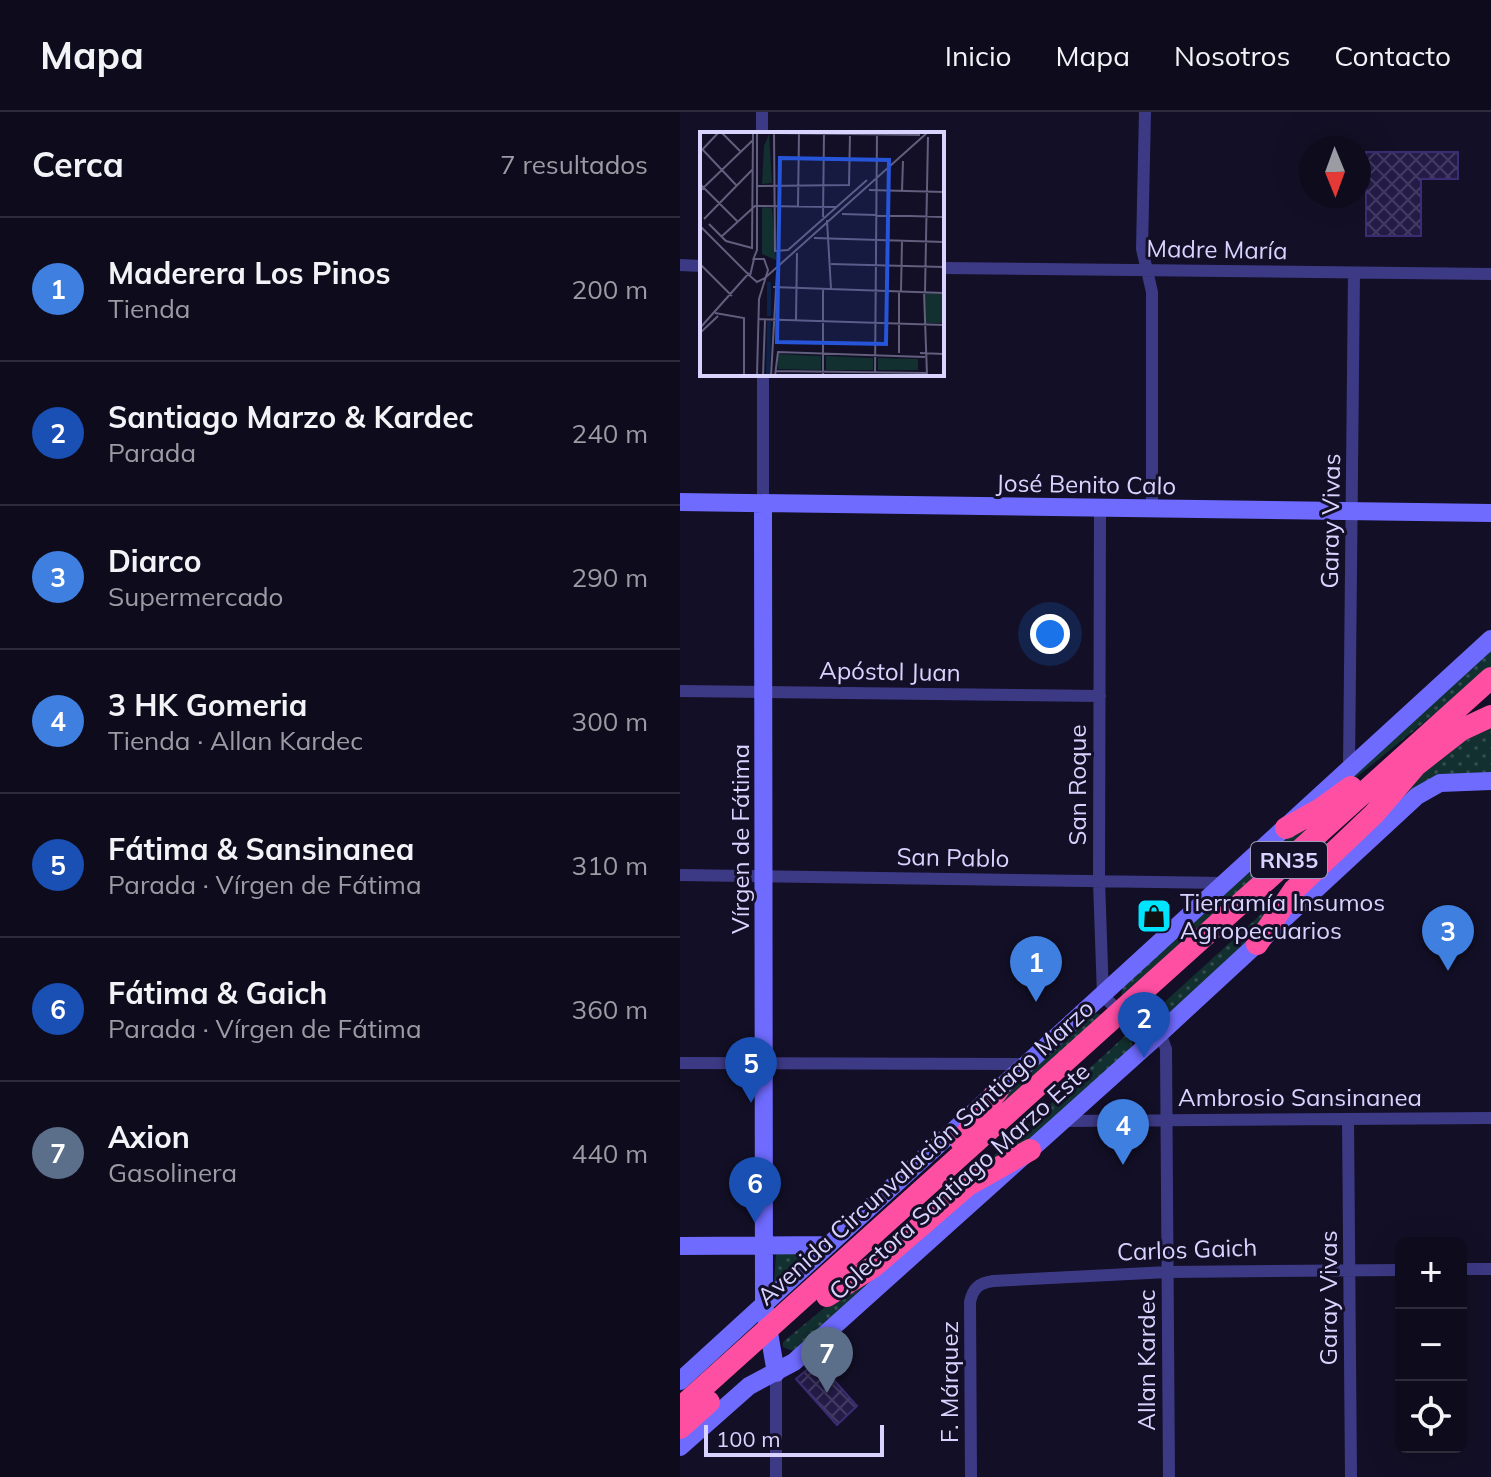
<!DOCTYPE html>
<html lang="es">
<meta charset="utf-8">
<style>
:root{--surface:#0e0b1c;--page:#171425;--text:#f1f3f6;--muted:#9b9ba3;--line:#2e2b3b;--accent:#0b8043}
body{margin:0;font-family:Mulish,sans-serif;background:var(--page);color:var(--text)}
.controls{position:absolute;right:24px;bottom:24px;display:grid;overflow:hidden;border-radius:12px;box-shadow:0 8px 32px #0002}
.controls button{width:72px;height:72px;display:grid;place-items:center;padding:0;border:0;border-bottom:2px solid var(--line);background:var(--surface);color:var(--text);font:40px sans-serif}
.compass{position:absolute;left:619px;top:24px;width:72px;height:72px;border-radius:50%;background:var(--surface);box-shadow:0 8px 32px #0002;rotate:179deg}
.scale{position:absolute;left:24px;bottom:20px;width:180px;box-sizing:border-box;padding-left:8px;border:4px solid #d9d4ff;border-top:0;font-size:22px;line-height:28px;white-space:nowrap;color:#d9d4ff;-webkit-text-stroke:6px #130f26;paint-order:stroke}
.you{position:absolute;left:370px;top:522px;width:28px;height:28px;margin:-20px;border:6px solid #fff;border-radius:50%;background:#1a73e8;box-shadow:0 0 0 12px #1a73e833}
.badge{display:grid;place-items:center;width:52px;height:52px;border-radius:50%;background:var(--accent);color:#fff;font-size:26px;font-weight:700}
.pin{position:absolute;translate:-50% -66px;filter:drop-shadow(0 2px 4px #0008)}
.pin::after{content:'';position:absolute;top:42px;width:28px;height:24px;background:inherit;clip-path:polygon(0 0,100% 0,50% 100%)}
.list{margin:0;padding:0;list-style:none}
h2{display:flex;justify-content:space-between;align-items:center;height:104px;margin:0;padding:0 32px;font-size:34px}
h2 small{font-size:26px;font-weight:400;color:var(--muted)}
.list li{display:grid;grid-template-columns:52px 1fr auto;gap:24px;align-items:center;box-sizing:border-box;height:144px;padding:0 32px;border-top:2px solid var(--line)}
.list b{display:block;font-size:30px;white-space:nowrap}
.list p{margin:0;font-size:26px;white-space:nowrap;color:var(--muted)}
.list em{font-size:26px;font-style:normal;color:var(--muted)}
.icon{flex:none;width:44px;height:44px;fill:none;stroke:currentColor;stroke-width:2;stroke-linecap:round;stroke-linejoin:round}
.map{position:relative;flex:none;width:811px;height:1365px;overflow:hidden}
header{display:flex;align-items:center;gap:48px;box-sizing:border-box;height:112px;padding:0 40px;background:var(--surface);border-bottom:2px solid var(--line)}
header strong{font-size:38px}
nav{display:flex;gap:44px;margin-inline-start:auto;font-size:28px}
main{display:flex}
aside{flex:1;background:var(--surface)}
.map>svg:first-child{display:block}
.grass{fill:url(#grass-dots)}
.building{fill:url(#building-cross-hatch);stroke:#3b2d73;stroke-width:2}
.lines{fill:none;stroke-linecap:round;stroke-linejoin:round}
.street{stroke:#3d3a85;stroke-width:12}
.secondary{stroke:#6f6bff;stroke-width:18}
.highway{stroke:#ff4fa3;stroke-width:22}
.labels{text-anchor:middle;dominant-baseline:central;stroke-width:6;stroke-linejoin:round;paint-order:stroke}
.shield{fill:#130f26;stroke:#9e99be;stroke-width:2}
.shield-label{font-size:22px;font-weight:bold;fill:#d9d4ff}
.street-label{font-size:24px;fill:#d9d4ff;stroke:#130f26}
.poi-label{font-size:24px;fill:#d9d4ff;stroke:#130f26;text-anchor:start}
.inset-river{fill:none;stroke:#0c2248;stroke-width:4}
.inset-road{fill:none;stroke:#625e7d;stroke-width:2}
.view{fill:#2655da;fill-opacity:0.15;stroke:#2655da;stroke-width:4}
.inset-edge{fill:none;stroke:#d9d4ff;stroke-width:4}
</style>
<header>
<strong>Mapa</strong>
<nav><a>Inicio</a><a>Mapa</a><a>Nosotros</a><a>Contacto</a></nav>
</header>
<main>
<aside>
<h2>Cerca<small>7 resultados</small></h2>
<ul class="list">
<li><span class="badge" style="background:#3f7fe0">1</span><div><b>Maderera Los Pinos</b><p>Tienda</p></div><em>200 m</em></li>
<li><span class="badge" style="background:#1a4fb4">2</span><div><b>Santiago Marzo &amp; Kardec</b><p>Parada</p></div><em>240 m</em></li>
<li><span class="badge" style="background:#3f7fe0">3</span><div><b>Diarco</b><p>Supermercado</p></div><em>290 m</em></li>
<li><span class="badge" style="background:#3f7fe0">4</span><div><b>3 HK Gomeria</b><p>Tienda · Allan Kardec</p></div><em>300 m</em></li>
<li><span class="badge" style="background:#1a4fb4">5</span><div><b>Fátima &amp; Sansinanea</b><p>Parada · Vírgen de Fátima</p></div><em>310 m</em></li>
<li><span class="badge" style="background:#1a4fb4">6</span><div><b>Fátima &amp; Gaich</b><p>Parada · Vírgen de Fátima</p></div><em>360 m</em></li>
<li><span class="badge" style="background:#5c6f8a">7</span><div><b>Axion</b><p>Gasolinera</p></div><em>440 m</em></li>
</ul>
</aside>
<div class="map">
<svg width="811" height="1365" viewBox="0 0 811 1365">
<defs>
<pattern id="grass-dots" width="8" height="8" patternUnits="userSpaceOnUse" patternTransform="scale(2)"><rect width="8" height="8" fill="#12302f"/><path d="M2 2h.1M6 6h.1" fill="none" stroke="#344d4e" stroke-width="1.8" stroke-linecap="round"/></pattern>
<pattern id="building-cross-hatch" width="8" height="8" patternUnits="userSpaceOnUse" patternTransform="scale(2)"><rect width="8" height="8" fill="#241b47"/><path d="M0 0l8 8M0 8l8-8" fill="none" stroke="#433b63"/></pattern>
</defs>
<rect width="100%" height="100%" fill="#130f26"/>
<path class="grass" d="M811,536v20l-154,125 -2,-1z
M811,611v52l-49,1 -61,38 45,-47z
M660,688l-219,196 2,-10 158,-143z
M600,785l-39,54 -84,74 -10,-3v-4z
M414,902h10l-137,130 39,-50z
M446,923h5l1,13 -101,92 -55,32z
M305,1068l-192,171 -10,-4v-5l41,-34 58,-42z
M127,1141l-33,30 2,-29z"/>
<path class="building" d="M686,40h92v27h-37v57h-55z
M137,1249l40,45 -20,19 -41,-46z"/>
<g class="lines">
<path class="street" d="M82,0v22
M465,0l-3,137 10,43v217
M0,153l22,1
M262,156l549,6
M83,262v130
M420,396l-1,373 4,115 48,45
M0,579l420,5
M669,657l5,-496
M0,763l545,8
M473,923l10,6 3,8 3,428
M0,951l347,1
M668,1007l3,358
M382,1009l429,-3
M781,1157h30
M96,1261v104
M291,1365l-1,-175c3,-14 9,-19 23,-21l175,-9 233,-2"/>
<path class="secondary" d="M0,390l811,11
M83,392l1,800 12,69
M0,1134l149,-1
M0,1269l811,-742
M0,1335l69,-61 45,-24 362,-325 261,-241 23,-13 51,-2"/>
<path class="highway" d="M735,654l46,-36 30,-14
M606,716l36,-20 29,-21
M577,832l37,-54 80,-76 43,-50
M281,1029l37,-51
M147,1184l46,-29 95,-82 62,-35
M0,1296l811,-730
M0,1316l29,-26"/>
</g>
<defs>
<symbol id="shop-square" viewBox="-11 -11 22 22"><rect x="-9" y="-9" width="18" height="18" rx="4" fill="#00e5ff" stroke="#130f26"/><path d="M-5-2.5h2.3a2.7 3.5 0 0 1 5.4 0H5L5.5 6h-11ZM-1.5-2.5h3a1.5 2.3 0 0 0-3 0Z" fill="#111"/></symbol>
</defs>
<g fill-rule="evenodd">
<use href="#shop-square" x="454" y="784" width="40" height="40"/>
</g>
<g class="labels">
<rect class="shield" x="571" y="730" width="76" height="36" rx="6"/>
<g class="shield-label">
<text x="609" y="748">RN35</text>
</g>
<g class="street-label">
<text transform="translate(537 137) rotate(1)">Madre María</text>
<text transform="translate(406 372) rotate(1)">José Benito Calo</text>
<text transform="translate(650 409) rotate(-89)">Garay Vivas</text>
<text transform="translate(210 559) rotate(1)">Apóstol Juan</text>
<text transform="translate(397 673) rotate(-90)">San Roque</text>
<text transform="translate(60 727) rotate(-90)">Vírgen de Fátima</text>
<text transform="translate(273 745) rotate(1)">San Pablo</text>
<text x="620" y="985">Ambrosio Sansinanea</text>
<text transform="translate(245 1040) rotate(-42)">Avenida Circunvalación Santiago Marzo</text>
<text transform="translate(279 1069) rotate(-42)">Colectora Santiago Marzo Este</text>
<text transform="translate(507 1137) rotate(-2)">Carlos Gaich</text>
<text transform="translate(648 1186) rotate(-90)">Garay Vivas</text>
<text transform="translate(466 1248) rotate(-90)">Allan Kardec</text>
<text transform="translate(269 1270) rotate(-90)">F. Márquez</text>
</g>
<g class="poi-label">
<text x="500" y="790">Tierramía Insumos<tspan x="500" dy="28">Agropecuarios</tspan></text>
</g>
</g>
<g transform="translate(20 20)">
<rect width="244" height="244" fill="#130f26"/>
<path d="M225,161l19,1v29h-19zM78,222l43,2v14l-43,-1zM126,224l47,2v12h-47z" fill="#12302f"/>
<path d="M178,226l40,1v11h-40z" fill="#12302f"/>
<path d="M69,2l3,49 -10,1 2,-38zM62,75l10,1 4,52 -14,-6z" fill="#12302f"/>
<path class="inset-river" d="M69,184v-34M68,244l1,-55"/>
<path class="inset-road" d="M21,0l19,19M74,0l1,119 13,-1 79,-70M73,1l147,2M2,17l35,37M1,19l18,-19M0,52l37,37M57,54l92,-1 1,-51M169,58l75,2M0,59l53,-51M202,59l1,-30M98,74l1,-74M142,82l102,3M123,85l1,-85M4,87l49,-50M127,88l4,69M9,92l17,17 26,7 1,-116M0,94l51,51M21,105l34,-31 81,1M114,106l130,4M53,128l4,-10v-118M0,132l32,32M131,132l113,3M66,145l162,-145M73,155l171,6M201,159l1,-50M224,160l3,83M225,160l3,-155M15,181l29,5v58M58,187l186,6M96,188l1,-67M0,196l49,-55M0,201l18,-17M199,221v-62M220,221l24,1M75,239l152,2M57,244l2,-77 9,-29 -4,-11h-10l-4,17 7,6 8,-4M63,244l2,-56M71,244l6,-104M75,244l3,-24 147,5M123,244v-87M175,244l2,-244"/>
<path class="view" d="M80,26l109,2 -3,184 -109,-2z"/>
<rect width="244" height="244" class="inset-edge"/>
</g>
</svg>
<div class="controls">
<button>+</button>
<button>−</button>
<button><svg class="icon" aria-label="locate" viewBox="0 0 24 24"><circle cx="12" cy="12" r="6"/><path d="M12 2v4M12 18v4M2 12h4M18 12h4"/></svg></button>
</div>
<svg class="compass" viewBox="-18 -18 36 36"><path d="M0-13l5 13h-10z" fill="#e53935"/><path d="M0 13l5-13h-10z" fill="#9b9ba3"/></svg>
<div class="scale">100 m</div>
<div class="you"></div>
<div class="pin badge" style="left:356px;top:890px;background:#3f7fe0">1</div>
<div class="pin badge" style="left:464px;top:946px;background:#1a4fb4">2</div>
<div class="pin badge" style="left:768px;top:859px;background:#3f7fe0">3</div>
<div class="pin badge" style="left:443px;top:1053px;background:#3f7fe0">4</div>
<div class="pin badge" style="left:71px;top:991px;background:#1a4fb4">5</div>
<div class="pin badge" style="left:75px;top:1111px;background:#1a4fb4">6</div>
<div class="pin badge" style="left:147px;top:1281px;background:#5c6f8a">7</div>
</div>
</main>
